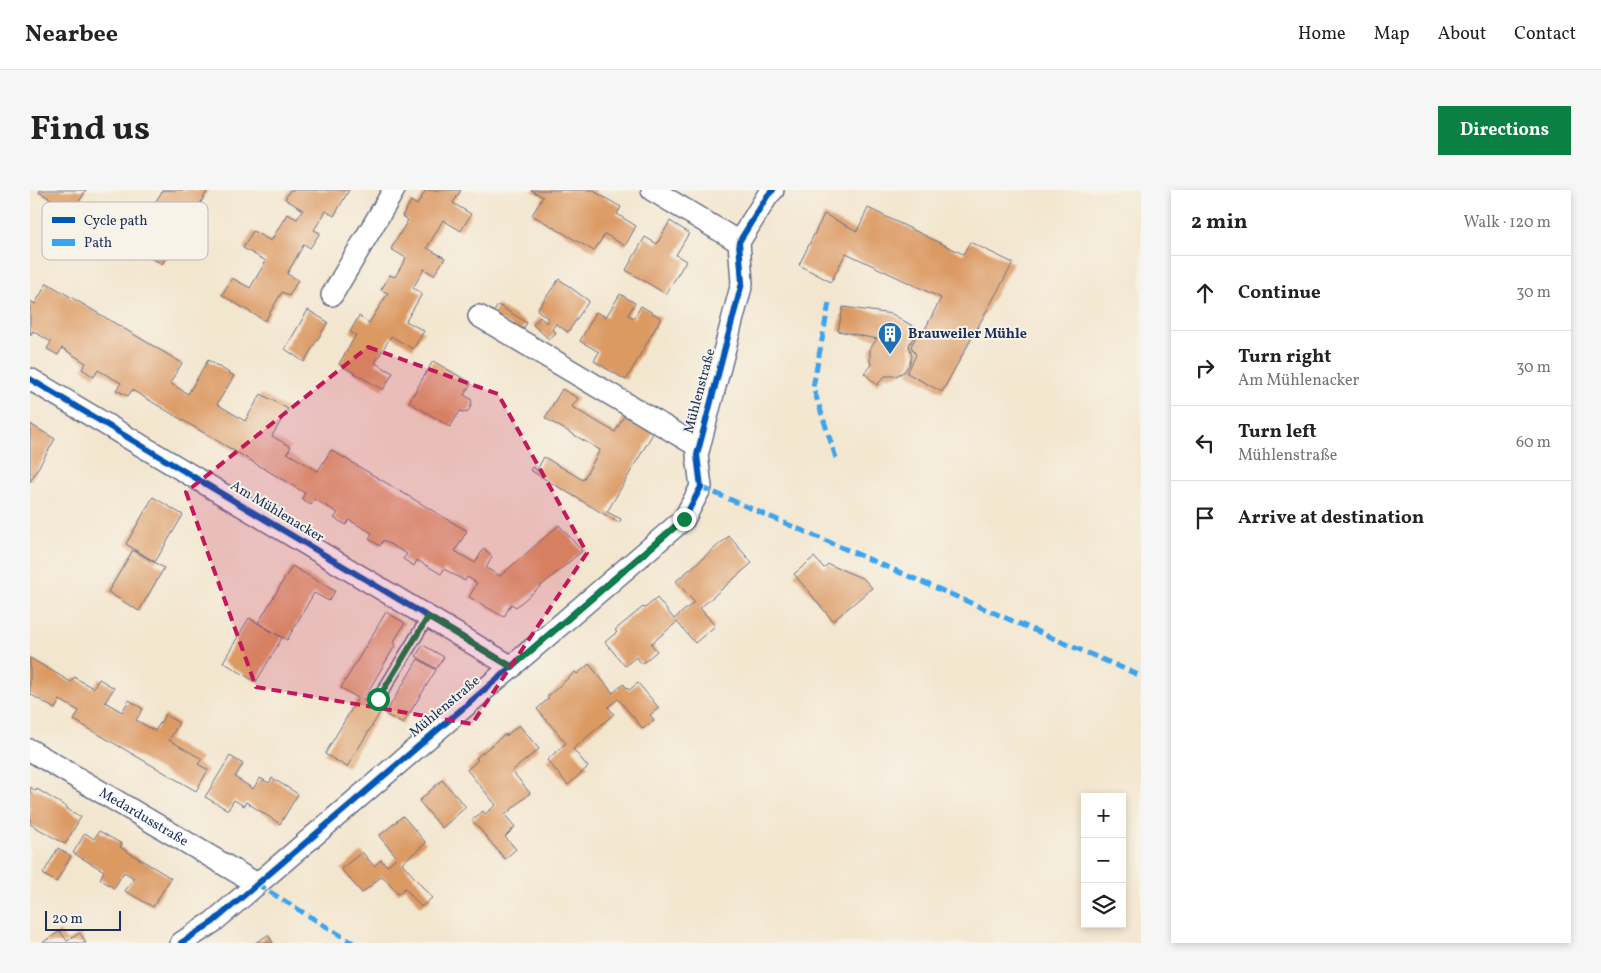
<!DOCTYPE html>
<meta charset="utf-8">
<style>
:root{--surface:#fff;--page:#f6f6f6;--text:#222;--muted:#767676;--line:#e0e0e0;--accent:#0b8043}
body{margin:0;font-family:Vollkorn,serif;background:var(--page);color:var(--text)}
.controls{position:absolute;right:15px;bottom:15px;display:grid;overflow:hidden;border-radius:0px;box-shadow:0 2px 8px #0003}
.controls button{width:45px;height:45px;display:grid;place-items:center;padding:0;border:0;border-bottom:1px solid var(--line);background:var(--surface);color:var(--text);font:25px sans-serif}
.scale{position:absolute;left:15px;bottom:12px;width:76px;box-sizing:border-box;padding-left:5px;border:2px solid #1b2f5e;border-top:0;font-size:14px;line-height:18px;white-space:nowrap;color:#1b2f5e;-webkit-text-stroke:4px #f7f3e8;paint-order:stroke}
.stop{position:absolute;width:15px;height:15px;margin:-11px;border:4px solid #0b8043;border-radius:50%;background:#fff}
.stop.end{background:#0b8043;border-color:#fff;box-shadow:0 1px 5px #0008}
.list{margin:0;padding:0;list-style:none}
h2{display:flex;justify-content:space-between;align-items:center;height:65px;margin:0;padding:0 20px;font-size:21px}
h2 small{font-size:16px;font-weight:400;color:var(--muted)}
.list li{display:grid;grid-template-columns:32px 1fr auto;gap:15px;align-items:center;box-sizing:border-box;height:75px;padding:0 20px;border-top:1px solid var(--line)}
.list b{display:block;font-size:19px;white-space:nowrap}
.list p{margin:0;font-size:16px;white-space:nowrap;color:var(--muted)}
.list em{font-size:16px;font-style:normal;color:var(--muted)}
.icon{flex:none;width:28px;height:28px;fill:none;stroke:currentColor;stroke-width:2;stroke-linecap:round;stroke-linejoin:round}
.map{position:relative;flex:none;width:1111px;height:753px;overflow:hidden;border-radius:0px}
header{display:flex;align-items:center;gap:30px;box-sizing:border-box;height:70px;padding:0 25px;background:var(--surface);border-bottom:1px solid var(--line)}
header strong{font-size:24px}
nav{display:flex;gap:28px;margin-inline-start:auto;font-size:18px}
.intro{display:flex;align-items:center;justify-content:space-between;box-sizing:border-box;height:120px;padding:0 30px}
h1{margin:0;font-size:35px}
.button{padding:12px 22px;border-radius:0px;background:var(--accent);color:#fff;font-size:18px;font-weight:700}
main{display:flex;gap:30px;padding:0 30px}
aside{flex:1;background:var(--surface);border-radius:0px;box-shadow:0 2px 8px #0003}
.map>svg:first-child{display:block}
.building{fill:#dc9a63}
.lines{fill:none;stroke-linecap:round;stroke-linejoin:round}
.lane-casing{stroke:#676f86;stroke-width:14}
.street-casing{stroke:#676f86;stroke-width:24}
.lane{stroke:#fff;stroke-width:11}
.street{stroke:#fff;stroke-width:21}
.quiet{stroke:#3da3ed;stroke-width:5;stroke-dasharray:10 5;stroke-linecap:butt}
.cycleway-casing{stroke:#f7f3e8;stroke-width:9}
.cycleway{stroke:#0057b8;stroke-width:6}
.route{stroke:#0b8043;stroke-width:6}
.marked{fill:#c2185b;fill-opacity:0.2;stroke:#c2185b;stroke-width:4;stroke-dasharray:10 6;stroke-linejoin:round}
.labels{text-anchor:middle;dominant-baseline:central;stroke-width:4;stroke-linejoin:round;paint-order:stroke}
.poi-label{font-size:14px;font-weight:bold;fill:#1b2f5e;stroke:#f7f3e8;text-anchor:start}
.street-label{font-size:14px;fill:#1b2f5e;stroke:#f7f3e8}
.key{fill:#f7f3e8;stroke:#b5b8bf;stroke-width:1}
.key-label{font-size:14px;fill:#1b2f5e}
</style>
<header>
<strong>Nearbee</strong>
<nav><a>Home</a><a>Map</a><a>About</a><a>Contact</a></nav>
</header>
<div class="intro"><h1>Find us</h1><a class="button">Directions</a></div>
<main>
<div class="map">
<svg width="1111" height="753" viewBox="0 0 1111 753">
<rect width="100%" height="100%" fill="#f7f3e8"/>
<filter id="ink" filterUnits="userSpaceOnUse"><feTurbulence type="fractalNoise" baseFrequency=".02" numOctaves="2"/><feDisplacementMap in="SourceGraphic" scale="10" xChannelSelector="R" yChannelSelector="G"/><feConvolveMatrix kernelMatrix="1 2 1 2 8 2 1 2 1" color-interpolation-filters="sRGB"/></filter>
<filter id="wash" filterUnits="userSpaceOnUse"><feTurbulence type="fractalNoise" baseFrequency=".0096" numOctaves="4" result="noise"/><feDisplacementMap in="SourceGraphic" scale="20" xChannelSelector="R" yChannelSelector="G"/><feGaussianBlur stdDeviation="1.12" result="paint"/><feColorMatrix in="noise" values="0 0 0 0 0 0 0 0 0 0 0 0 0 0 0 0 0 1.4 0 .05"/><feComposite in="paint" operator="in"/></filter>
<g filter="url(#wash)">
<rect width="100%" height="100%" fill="#f3e6cf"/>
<g id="blocks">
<path class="building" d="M10,0h46l-13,22 -34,-20z
M133,0h45l-31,54 -2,-1 -13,21 -34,-19z
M260,0h59l-15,26 -8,-5 -12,19 6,3 -10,15 -6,-4 -17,30 11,6 -9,16 -7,-4 -17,29 -43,-26 10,-17 18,10 16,-27 -23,-13 10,-17 18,10 16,-27 10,5 6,-9 -18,-11z
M396,0h35l-8,13 18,11 -10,17 -18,-11 -16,28 18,10 -11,17 -10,-6 -11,19 9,6 -16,27 18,10 -11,18 -22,-13 -16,27 18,10 -10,17 -44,-26 17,-29 -6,-3 9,-16 10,7 19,-30 -7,-3 9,-15 5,2 11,-19 -15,-9 17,-29 -6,-4 9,-15 6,4z
M501,0h64v2l26,15 -4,7 19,12 -11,20 -20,-12 -11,17 -62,-36 11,-18z
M838,18l95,46 7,-12 43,21 -71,129 -35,-19 9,-18 -5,-9 6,-11 4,2 20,-39 -95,-45 -15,29 -32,-17 25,-51 33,17z
M640,31l19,12 -13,22 10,6 -20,33 -40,-24 19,-33 12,7z
M529,89l30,22 -21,31 -12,-8 -4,5 4,4 -7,6 -16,-14 7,-8 6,6 3,-4 -12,-9z
M17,93l135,80 -12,20 18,11 20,-34 26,16 -17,28 28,17 16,-27 27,15 -16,27 19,11 -4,6 31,18 13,-21 136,81 -12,20 20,12 9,-15 8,9 -6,11 14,8 59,-51 23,26 -66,56 -5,-3 -7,13 -35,-20 8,-14 -10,-6 -2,4 -21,-12 -3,5 -24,-14 -3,6 -11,-7 4,-5 -24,-14 -3,6 -11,-7 3,-6 -23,-13 -3,5 -12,-7 4,-5 -24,-14 -3,6 -9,-6 3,-6 -173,-103 -4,6 -12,-6 5,-7 -23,-13 -4,7 -12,-8 4,-6 -24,-15 -4,7 -11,-6 4,-7 -18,-11 -3,5v-35l5,3z
M590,104l15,9 -7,12 6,3 7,-12 20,12 -35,62 -32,-19 5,-9 -19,-11 16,-29 10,5z
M468,115l29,18 -6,9 -29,-17z
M813,117l49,7 26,15 -9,16 3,11 -3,9 -4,6 -9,5h-11l-8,9 -13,-12 7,-8 -1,-5v-10l1,-3 6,-8 -39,-8z
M278,120l20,12 -24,40 -19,-13z
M403,171l38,22 -7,12 7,4 1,5 -4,7 -5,1 -3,-1 -10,16 -41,-25z
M532,199l16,9 -6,9 43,25 11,-19 29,17 -48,82 14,7 -2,4 -89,-53 2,-3 5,3 7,-13 39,23 17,-30 -55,-32z
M0,234l25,15 -25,43z
M123,307l30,18 -28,47 -29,-18z
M699,346l23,27 -52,45 15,18 -20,17 -18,-21 -26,22 6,7 -15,13 -6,-7 -11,9 -20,-24 12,-10 -2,-2 28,-23 2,1 12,-10 17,21 20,-17 -18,-21z
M103,360l31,18 -25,43 -31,-19z
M784,367l10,11 4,-4 36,15 8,9 -39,33 -39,-47z
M262,376l43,25 -6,10 -15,-8 -27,47 -29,-17z
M356,422l19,11 -12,20 3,1 -33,56 18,11 -34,56 -22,-13 33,-56 -17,-10z
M219,428l33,20 -26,44 -33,-20z
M393,455l21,12 -8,12 -20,-13z
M0,468l41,24 3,-5 19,11 6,-9 15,9 -9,14 17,10 7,-12 14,9 -7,11 19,11 10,-16 14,8 -10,17 33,19 -4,5 10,6 -12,21 -122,-71 5,-9 -19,-11 -5,9 -25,-15z
M388,469l18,11 -33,54 -18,-10z
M559,474l24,29 10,-9 6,6 9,-7 21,25 -9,7 4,5 -11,9 -25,-30 -10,8 6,7 -41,35 15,18 -20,18 -21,-25 19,-17 -29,-34 12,-11 -2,-1 28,-25 2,2z
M489,535l20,24 -27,22 18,22 -25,22 10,12 -10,10 11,12 -11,10 -33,-39 11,-9 2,3 11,-9 -29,-35 11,-10 -2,-2 29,-24 1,2z
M200,566l13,8 -8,13 18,12 7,-11 9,5 3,-5 26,16 -18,30 -34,-22 -2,4 -10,-6 -6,10 -23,-13z
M412,590l24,27 -24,21 -23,-27z
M0,597l6,4 1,-2 31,19 -1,1 14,8 -16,27 -35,-20z
M373,626l23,27 -24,20 30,35 -11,9 -16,-19 -7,6 -16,-18 -20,17 -21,-24 21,-17 12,14 7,-6 6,6 10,-9 -18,-21z
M69,641l23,13 -2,3 51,31 -18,29 -28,-16 9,-13 -10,-6 -10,16 -14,-9 4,-8 -31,-18 12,-20 9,6z
M28,658l13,8 -15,26 -13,-8z
M30,741l7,10 13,-8 6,10h-44z
M238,745l5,8h-18z"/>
</g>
</g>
<g filter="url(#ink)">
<use href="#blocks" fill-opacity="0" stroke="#676f86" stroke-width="1"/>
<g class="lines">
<defs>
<path id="lane" d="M348,509l50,-82"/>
<g id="street">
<path d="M622,0l87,52"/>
<path d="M302,105l62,-105"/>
<path d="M449,126l220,131"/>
<path d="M0,189l482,288"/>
<path id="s1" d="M0,560l227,134"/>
<path d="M151,753l32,-21 471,-403 17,-32 -4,-32 45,-172 -3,-41 29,-47 5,-5"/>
</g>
</defs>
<use href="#lane" class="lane-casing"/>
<use href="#street" class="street-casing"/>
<use href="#lane" class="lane"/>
<use href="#street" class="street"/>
<path class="quiet" d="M799,113l-16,84 24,74
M671,297l440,189
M227,694l96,59"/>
<defs>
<path id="cycleway" d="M0,189l482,288
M151,753l32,-21 471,-403 17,-32 -4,-32 45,-172 -3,-41 29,-47 5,-5"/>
</defs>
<use href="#cycleway" class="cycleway-casing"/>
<use href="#cycleway" class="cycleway"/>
</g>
</g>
<g class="lines" filter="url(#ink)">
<path class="route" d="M348,509l50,-82 84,50 172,-148"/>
</g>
<path class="marked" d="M338,157l130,47 89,159 -115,171 -216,-37 -70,-195z"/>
<defs>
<symbol id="building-pin" viewBox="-11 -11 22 30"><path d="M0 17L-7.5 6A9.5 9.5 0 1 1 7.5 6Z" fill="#1f6fb2" stroke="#f7f3e8"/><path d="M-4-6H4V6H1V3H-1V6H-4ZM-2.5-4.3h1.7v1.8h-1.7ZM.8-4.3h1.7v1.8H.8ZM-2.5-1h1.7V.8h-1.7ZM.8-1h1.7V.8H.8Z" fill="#fff"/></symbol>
</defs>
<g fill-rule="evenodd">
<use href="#building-pin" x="846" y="130" width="28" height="38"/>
</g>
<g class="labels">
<g class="poi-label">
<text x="878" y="144">Brauweiler Mühle</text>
</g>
<g class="street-label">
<text transform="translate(670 201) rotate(-75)">Mühlenstraße</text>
<text transform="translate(247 322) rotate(31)">Am Mühlenacker</text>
<text transform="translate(415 517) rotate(-40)">Mühlenstraße</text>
<text stroke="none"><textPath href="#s1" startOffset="132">Medardusstraße</textPath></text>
</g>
</g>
<rect x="12" y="12" width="166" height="58" rx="8" class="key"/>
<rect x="22" y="27" width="23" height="6" fill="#0057b8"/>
<rect x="22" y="49" width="23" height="7" fill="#3da3ed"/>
<g class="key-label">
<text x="54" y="35">Cycle path</text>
<text x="54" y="57">Path</text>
</g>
</svg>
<div class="controls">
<button>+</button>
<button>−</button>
<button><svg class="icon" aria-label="layers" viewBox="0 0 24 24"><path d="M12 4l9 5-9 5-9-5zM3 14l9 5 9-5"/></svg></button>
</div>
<div class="scale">20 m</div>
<div class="stop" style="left:348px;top:509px"></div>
<div class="stop end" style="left:654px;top:329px"></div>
</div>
<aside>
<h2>2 min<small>Walk · 120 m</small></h2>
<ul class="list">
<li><svg class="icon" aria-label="ahead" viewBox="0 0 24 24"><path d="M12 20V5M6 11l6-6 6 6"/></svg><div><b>Continue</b></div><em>30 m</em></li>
<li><svg class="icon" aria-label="right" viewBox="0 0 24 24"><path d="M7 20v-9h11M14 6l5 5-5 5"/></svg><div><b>Turn right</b><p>Am Mühlenacker</p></div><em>30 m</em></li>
<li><svg class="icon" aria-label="left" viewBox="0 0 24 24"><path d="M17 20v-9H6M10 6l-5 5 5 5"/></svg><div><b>Turn left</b><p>Mühlenstraße</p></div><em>60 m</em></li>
<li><svg class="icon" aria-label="arrive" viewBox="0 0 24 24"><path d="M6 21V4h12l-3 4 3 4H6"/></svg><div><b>Arrive at destination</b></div></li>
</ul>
</aside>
</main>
